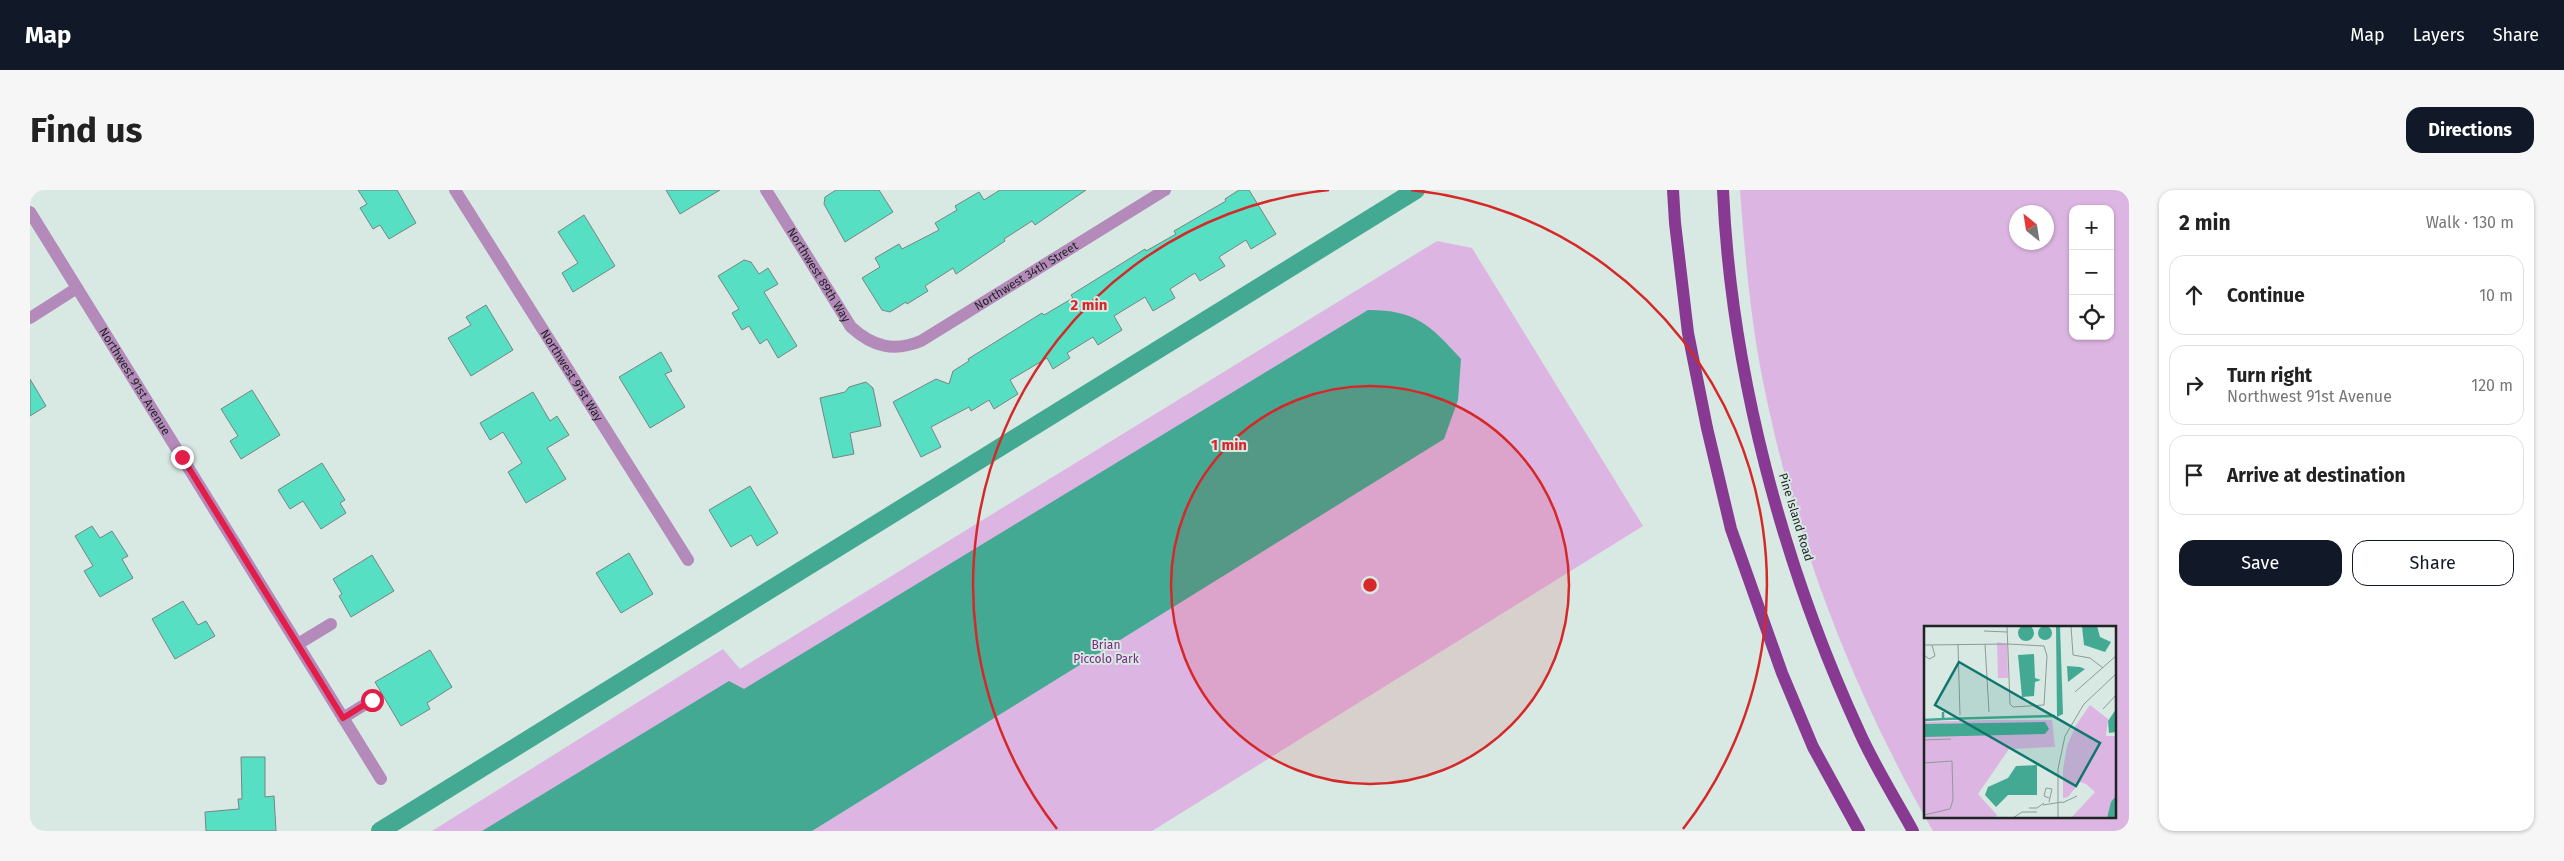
<!DOCTYPE html>
<meta charset="utf-8">
<style>
:root{--surface:#fff;--page:#f6f6f6;--text:#222;--muted:#767676;--line:#e0e0e0;--accent:#111827}
body{margin:0;font-family:"Fira Sans",sans-serif;background:var(--page);color:var(--text)}
.controls{position:absolute;right:15px;top:15px;display:grid;overflow:hidden;border-radius:10px;box-shadow:0 1px 4px #0004}
.controls button{width:45px;height:45px;display:grid;place-items:center;padding:0;border:0;border-bottom:1px solid var(--line);background:var(--surface);color:var(--text);font:25px sans-serif}
.compass{position:absolute;left:1979px;top:15px;width:45px;height:45px;border-radius:50%;background:var(--surface);box-shadow:0 1px 4px #0004;rotate:330deg}
.stop{position:absolute;width:15px;height:15px;margin:-11px;border:4px solid #e11d48;border-radius:50%;background:#fff}
.stop.end{background:#e11d48;border-color:#fff;box-shadow:0 1px 5px #0008}
.list{margin:0;padding:0;list-style:none}
h2{display:flex;justify-content:space-between;align-items:center;height:65px;margin:0;padding:0 20px;font-size:21px}
h2 small{font-size:16px;font-weight:400;color:var(--muted)}
.list li{display:grid;grid-template-columns:32px 1fr auto;gap:15px;align-items:center;box-sizing:border-box;height:80px;margin:0 10px 10px;padding:0 10px;border:1px solid var(--line);border-radius:15px}
.list b{display:block;font-size:19px;white-space:nowrap}
.list p{margin:0;font-size:16px;white-space:nowrap;color:var(--muted)}
.list em{font-size:16px;font-style:normal;color:var(--muted)}
.actions{display:flex;gap:10px;padding:15px 20px}
.actions a{flex:1;padding:11px 0;border:1px solid var(--accent);border-radius:15px;text-align:center;font-size:18px;color:var(--accent)}
.actions .main{background:var(--accent);color:#fff}
.icon{flex:none;width:28px;height:28px;fill:none;stroke:currentColor;stroke-width:2;stroke-linecap:round;stroke-linejoin:round}
.map{position:relative;flex:none;width:2099px;height:641px;overflow:hidden;border-radius:15px}
header{display:flex;align-items:center;gap:30px;box-sizing:border-box;height:70px;padding:0 25px;background:var(--accent);color:#fff}
header strong{font-size:24px}
nav{display:flex;gap:28px;margin-inline-start:auto;font-size:18px}
.intro{display:flex;align-items:center;justify-content:space-between;box-sizing:border-box;height:120px;padding:0 30px}
h1{margin:0;font-size:35px}
.button{padding:12px 22px;border-radius:15px;background:var(--accent);color:#fff;font-size:18px;font-weight:700}
main{display:flex;gap:30px;padding:0 30px}
aside{flex:1;background:var(--surface);border-radius:15px;box-shadow:0 1px 4px #0004}
.map>svg:first-child{display:block}
.green{fill:#ddb5e2;fill-rule:evenodd}
.water{fill:#43a993}
.lines{fill:none;stroke-linecap:round;stroke-linejoin:round}
.canal{stroke:#43a993;stroke-width:18}
.building{fill:#57dfc3;stroke:#778581}
.minor{stroke:#b48aba;stroke-width:12}
.major{stroke:#883a93;stroke-width:12}
.route{stroke:#e11d48;stroke-width:6}
.ring{fill:none;stroke:#d62828;stroke-width:2.5}
.labels{text-anchor:middle;dominant-baseline:central;stroke-width:4;stroke-linejoin:round;paint-order:stroke}
.street-label{font-size:12px;fill:#1e2422;stroke:#d8e8e3}
.park-label{font-size:12px;fill:#782b83;stroke:#d8e8e3}
.inset-river{fill:none;stroke:#43a993;stroke-width:2.5}
.inset-road{fill:none;stroke:#8e9a96;stroke-width:1}
.view{fill:#0f766e;fill-opacity:0.15;stroke:#0f766e;stroke-width:2.5}
.inset-edge{fill:none;stroke:#1e2422;stroke-width:2.5}
.centre{fill:#d62828;stroke:#d8e8e3;stroke-width:2.5}
.ring-label{font-size:15px;text-anchor:middle;font-weight:bold;fill:#d62828;stroke:#d8e8e3;stroke-width:4;stroke-linejoin:round;paint-order:stroke}
</style>
<header>
<strong>Map</strong>
<nav><a>Map</a><a>Layers</a><a>Share</a></nav>
</header>
<div class="intro"><h1>Find us</h1><a class="button">Directions</a></div>
<main>
<div class="map">
<svg width="2099" height="641" viewBox="0 0 2099 641">
<rect width="100%" height="100%" fill="#d8e8e3"/>
<path class="green" d="M1710,0h389v641h-196c-85,-147 -145,-309 -175,-476 -9,-54 -14,-110 -18,-165zM2043,19h37v127h-37zM2016,22v30h-30v-30zM2085,437v190h-190v-190z
M1407,51l35,7 171,278 -491,305h-720l291,-182 17,20z"/>
<path class="water" d="M1338,120c48,0 62,15 93,49l-3,41 -14,39 -632,392h-330l247,-150 15,8z"/>
<g class="lines">
<path class="canal" d="M350,641l1036,-641"/>
</g>
<path class="building" d="M328,0h39l19,33 -27,16 -9,-14 -7,4 -13,-21 7,-4z
M636,0h54l-40,24z
M806,0h43l14,22 -48,30 -21,-38 1,-7z
M970,0h86l-51,35 -3,-4 -28,18 1,2 -49,33 -3,-6 -28,18 3,5 -21,13 -1,-2 -16,10 -8,-2 -20,-32 18,-11 -5,-9 24,-14 3,5 37,-19 -4,-7 22,-13 -2,-4 24,-14 5,8z
M1209,0h10l27,44 -25,15 -5,-9 -27,17 6,9 -25,15 -5,-8 -25,16 5,9 -22,13 -8,-14 -31,19 8,14 -24,15 -5,-8 -26,16 3,5 -17,11 -6,-11 -37,22 8,14 -24,15 -5,-9 -18,11 -2,-4 -38,20 10,20 -20,10 -28,-55 43,-23 13,5 4,-13 16,-10 -1,-2 74,-46 2,2 29,-17 -2,-3 74,-46 1,2 30,-17 -2,-3 52,-30 -1,-2z
M554,25l31,51 -42,26 -11,-19 16,-10 -20,-31z
M714,70l7,2 8,12 9,-6 10,16 -14,8 33,54 -19,12 -11,-19 -7,5 -11,-18 -7,4 -10,-17 7,-4 -21,-33z
M456,115l27,45 -42,26 -23,-38 23,-13 -5,-8z
M631,162l11,19 -7,3 20,33 -35,21 -31,-51z
M0,189l16,27 -16,10z
M836,192l7,6 8,38 -31,7 4,21 -21,4 -13,-60 25,-6 4,-5z
M222,200l28,45 -39,24 -11,-18 8,-5 -17,-27z
M503,202l17,29 7,-5 12,19 -22,13 19,31 -40,24 -18,-31 14,-9 -19,-31 -13,8 -10,-17z
M292,273l23,37 -5,3 6,10 -25,16 -18,-28 -13,8 -12,-19z
M720,296l28,47 -21,13 -6,-11 -20,12 -22,-37z
M62,336l8,12 12,-7 16,25 -6,3 11,19 -33,19 -16,-26 9,-5 -18,-30z
M599,363l24,41 -32,19 -25,-40z
M342,365l22,36 -43,26 -12,-21 3,-2 -9,-15z
M153,411l15,24 8,-4 9,15 -40,23 -23,-40z
M400,460l22,37 -25,16 3,6 -29,17 -26,-44z
M211,567h24v40l9,-1 2,35h-70l-1,-19 34,-3 -1,-10h4z"/>
<g class="lines">
<g class="minor">
<path id="s1" d="M425,0l233,370"/>
<path id="s2" d="M736,0l85,137c22,20 43,25 70,14l244,-151"/>
<path id="s3" d="M0,22l351,567"/>
<path d="M0,128l47,-30"/>
<path d="M268,454l33,-20"/>
<path d="M313,528l29,-18"/>
</g>
<path class="major" d="M1643,0l2,33 13,110 19,95 24,101 51,144 31,74 46,84
M1693,0c8,182 60,376 136,541 15,34 36,67 54,100"/>
</g>
<g class="lines">
<path class="route" d="M152,267l161,261 29,-18"/>
</g>
<circle cx="1340" cy="395" r="199" fill="#d62828" fill-opacity=".12"/>
<g class="ring">
<circle cx="1340" cy="395" r="199"/>
<path d="M1027 639A397 397 0 0 1 1299 0M1381 0A397 397 0 0 1 1653 639"/>
</g>
<g class="labels">
<g class="street-label">
<text stroke="none"><textPath href="#s2" startOffset="100">Northwest 89th Way</textPath></text>
<text stroke="none"><textPath href="#s2" startOffset="361">Northwest 34th Street</textPath></text>
<text stroke="none"><textPath href="#s1" startOffset="219">Northwest 91st Way</textPath></text>
<text stroke="none"><textPath href="#s3" startOffset="199">Northwest 91st Avenue</textPath></text>
<text transform="translate(1766 327) rotate(73)">Pine Island Road</text>
</g>
<g class="park-label">
<text x="1076" y="455">Brian<tspan x="1076" dy="14">Piccolo Park</tspan></text>
</g>
</g>
<g transform="translate(1894 436)">
<rect width="192" height="192" fill="#d8e8e3"/>
<path d="M73,16l10,2 1,34h-10zM166,79l18,14 -2,17h10v82h-45l24,-26 -9,-8 -6,-2 -12,15 -5,1v-29l4,-23 9,-21zM64,94h64l3,27 -46,2 -31,45 19,21 -2,3h-71v-96z" fill="#ddb5e2"/>
<path d="M94 7a8 8 0 1 1 16 0a8 8 0 1 1-16 0ZM114 7a7 7 0 1 1 14 0a7 7 0 1 1-14 0ZM132,0h4l3,88 -6,3zM158,0h15l3,11 11,5 -6,10 -21,-7zM110,28l1,24 6,2 -6,2 -1,14 -12,1 -4,-42zM143,40l13,1 5,2 -17,13zM192,83v23l-7,1 -1,-12zM121,96l4,7 -4,5 -121,3v-13zM113,139v30h-29l-12,12 -11,-12 3,-8 20,-9 8,-12zM192,170v22h-9l4,-16z" fill="#43a993"/>
<path class="inset-river" d="M19,86v7l112,-3M0,94l19,-1"/>
<path class="inset-road" d="M83,0l3,78 3,3 31,-2 3,-49 -3,-10 -36,-2M147,0l2,29M60,5l23,1M61,18l4,68M0,19l84,-1M34,19l2,70M0,29l5,4 6,-3 -3,-11M149,29l17,3 13,10M151,66l42,-37M179,83l14,-15M0,114l27,-1M0,137l28,-2 1,39 -3,9 -26,6M125,172l-5,-2 2,-8 6,1 -3,13M138,177l15,-7M119,179l19,-3M105,182h8l7,-5M89,192l9,-6h15M134,192v-49l7,-33 19,-32 33,-31"/>
<path class="view" d="M35,36l141,81 -24,43 -141,-81z"/>
<rect width="192" height="192" class="inset-edge"/>
</g>
<circle cx="1340" cy="395" r="8" class="centre"/>
<g class="ring-label">
<text x="1059" y="120">2 min</text>
<text x="1199" y="260">1 min</text>
</g>
</svg>
<div class="controls">
<button>+</button>
<button>−</button>
<button><svg class="icon" aria-label="locate" viewBox="0 0 24 24"><circle cx="12" cy="12" r="6"/><path d="M12 2v4M12 18v4M2 12h4M18 12h4"/></svg></button>
</div>
<svg class="compass" viewBox="-18 -18 36 36"><path d="M0-13l5 13h-10z" fill="#e53935"/><path d="M0 13l5-13h-10z" fill="#767676"/></svg>
<div class="stop" style="left:342px;top:510px"></div>
<div class="stop end" style="left:152px;top:267px"></div>
</div>
<aside>
<h2>2 min<small>Walk · 130 m</small></h2>
<ul class="list">
<li><svg class="icon" aria-label="ahead" viewBox="0 0 24 24"><path d="M12 20V5M6 11l6-6 6 6"/></svg><div><b>Continue</b></div><em>10 m</em></li>
<li><svg class="icon" aria-label="right" viewBox="0 0 24 24"><path d="M7 20v-9h11M14 6l5 5-5 5"/></svg><div><b>Turn right</b><p>Northwest 91st Avenue</p></div><em>120 m</em></li>
<li><svg class="icon" aria-label="arrive" viewBox="0 0 24 24"><path d="M6 21V4h12l-3 4 3 4H6"/></svg><div><b>Arrive at destination</b></div></li>
</ul>
<div class="actions"><a class="main">Save</a><a>Share</a></div>
</aside>
</main>
